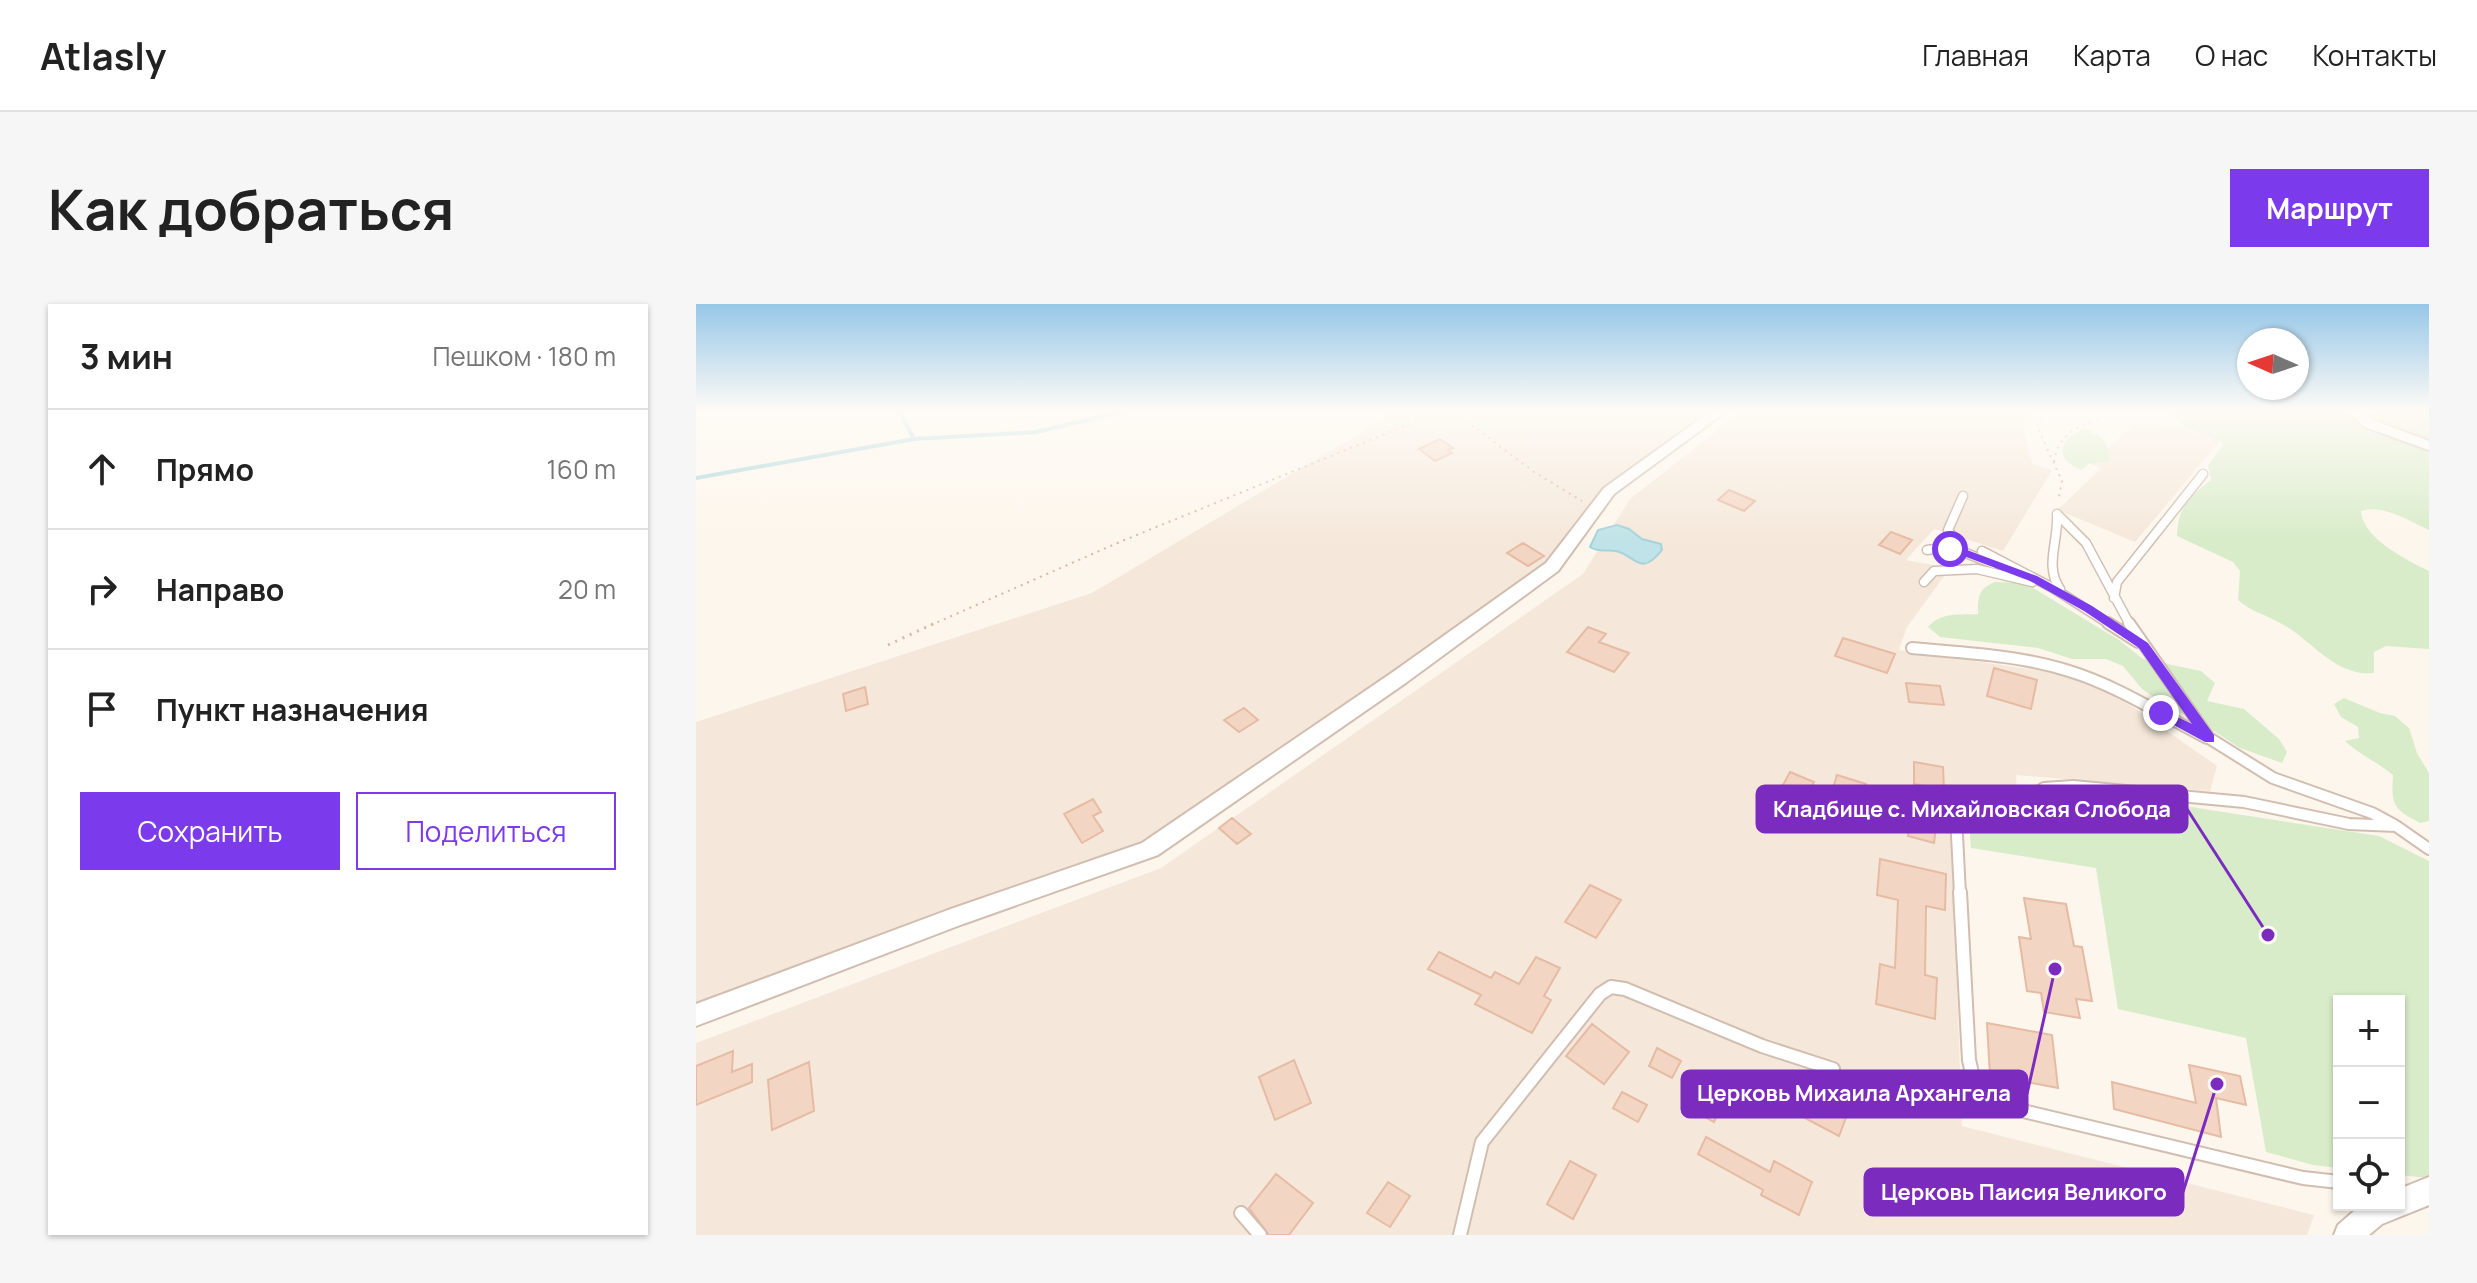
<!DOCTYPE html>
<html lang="ru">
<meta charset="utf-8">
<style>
:root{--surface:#fff;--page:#f6f6f6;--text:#222;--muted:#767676;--line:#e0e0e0;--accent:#7c3aed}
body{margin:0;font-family:Manrope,sans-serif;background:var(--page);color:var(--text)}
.controls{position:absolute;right:24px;bottom:24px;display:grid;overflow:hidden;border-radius:0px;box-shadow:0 2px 6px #0004}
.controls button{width:72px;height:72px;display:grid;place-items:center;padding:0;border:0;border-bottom:2px solid var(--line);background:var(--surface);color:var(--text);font:40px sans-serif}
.compass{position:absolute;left:1541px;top:24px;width:72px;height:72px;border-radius:50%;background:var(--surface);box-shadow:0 2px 6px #0004;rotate:273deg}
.stop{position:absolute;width:24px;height:24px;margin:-18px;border:6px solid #7c3aed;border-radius:50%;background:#fff}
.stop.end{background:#7c3aed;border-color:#fff;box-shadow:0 2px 8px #0008}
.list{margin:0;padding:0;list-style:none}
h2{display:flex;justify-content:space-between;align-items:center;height:104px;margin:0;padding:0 32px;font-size:34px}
h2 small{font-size:26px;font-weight:400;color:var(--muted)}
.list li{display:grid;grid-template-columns:52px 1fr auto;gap:24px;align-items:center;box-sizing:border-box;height:120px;padding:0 32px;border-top:2px solid var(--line)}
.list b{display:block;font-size:30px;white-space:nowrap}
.list em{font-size:26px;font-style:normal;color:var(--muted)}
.actions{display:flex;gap:16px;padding:24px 32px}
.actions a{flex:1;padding:18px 0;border:2px solid var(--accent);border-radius:0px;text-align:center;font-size:28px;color:var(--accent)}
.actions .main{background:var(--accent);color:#fff}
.icon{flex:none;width:44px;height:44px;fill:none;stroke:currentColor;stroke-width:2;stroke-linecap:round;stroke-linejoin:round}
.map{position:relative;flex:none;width:1733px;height:931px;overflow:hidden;border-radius:0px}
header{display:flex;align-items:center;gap:48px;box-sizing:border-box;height:112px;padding:0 40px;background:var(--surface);border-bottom:2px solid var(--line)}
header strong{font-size:38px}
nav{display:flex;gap:44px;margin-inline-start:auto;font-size:28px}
.intro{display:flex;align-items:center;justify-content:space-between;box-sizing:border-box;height:192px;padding:0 48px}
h1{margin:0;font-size:56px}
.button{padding:20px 36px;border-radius:0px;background:var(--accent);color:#fff;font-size:28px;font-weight:700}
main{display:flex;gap:48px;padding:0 48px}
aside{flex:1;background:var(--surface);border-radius:0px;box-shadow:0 2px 6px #0004}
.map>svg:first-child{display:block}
.residential{fill:#f5e8da}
.green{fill:#d8ecc9}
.water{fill:#bfe3e8;stroke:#a5d3da;stroke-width:2}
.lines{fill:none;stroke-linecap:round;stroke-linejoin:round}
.stream{stroke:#a5d3da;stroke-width:4}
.building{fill:#f3d5c3;stroke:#e6bba3;stroke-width:2}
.service-far2-casing{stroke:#d1beb0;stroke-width:11}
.service-far1-casing{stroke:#d1beb0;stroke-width:14}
.service-casing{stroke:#d1beb0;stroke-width:16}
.minor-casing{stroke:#d1beb0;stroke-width:4}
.path-far1{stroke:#d9b8a5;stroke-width:2;stroke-dasharray:2 5;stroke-linecap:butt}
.path{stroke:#d9b8a5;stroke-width:3;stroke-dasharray:2 6;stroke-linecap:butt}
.service-far2{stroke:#fff;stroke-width:8}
.service-far1{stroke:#fff;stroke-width:10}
.service{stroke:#fff;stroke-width:12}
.minor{fill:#fff;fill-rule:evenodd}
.route{fill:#7c3aed}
.leader{fill:none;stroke:#7b2cbf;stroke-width:3}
.callout-dot{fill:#7b2cbf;stroke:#fffaf3;stroke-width:3}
.callout{fill:#7b2cbf;stroke:#7b2cbf;stroke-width:3}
.callout-label{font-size:22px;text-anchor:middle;font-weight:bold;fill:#fff}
</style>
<header>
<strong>Atlasly</strong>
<nav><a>Главная</a><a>Карта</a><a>О нас</a><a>Контакты</a></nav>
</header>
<div class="intro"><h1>Как добраться</h1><a class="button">Маршрут</a></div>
<main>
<aside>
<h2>3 мин<small>Пешком · 180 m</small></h2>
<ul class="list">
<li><svg class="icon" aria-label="ahead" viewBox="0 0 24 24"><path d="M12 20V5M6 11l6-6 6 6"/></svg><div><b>Прямо</b></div><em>160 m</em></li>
<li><svg class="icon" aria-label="right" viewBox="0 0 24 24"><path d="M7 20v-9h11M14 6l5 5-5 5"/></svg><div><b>Направо</b></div><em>20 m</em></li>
<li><svg class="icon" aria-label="arrive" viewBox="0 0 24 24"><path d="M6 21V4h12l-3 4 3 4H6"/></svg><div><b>Пункт назначения</b></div></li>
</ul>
<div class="actions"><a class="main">Сохранить</a><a>Поделиться</a></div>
</aside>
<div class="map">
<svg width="1733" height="931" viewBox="0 0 1733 931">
<rect width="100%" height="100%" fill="#fdf6ec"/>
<path class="residential" d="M701,107h312l-99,76 -42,69 -424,287 -448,164v-285l396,-129z
M1046,107h286l-5,19 10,34 19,6 -49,81 -69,-22 -28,31 32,6 7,9 -38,52 -8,23 157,23 61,23 100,70 -7,25 -194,-16 1,16 -67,-2 12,337 352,89 -7,20h-1611v-192l465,-175 422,-294 47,-75z
M1438,120l49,4 37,13 -85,101 -77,-32 43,-42 -9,-4z"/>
<path class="green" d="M1477,107h256v119c-20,-9 -46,-26 -68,-19 2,28 46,49 68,60v78l-43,-3 -12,6v21c-39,4 -61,-32 -92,-49 -15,-9 -31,-12 -44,-24l2,-29 -7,-9 -56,-26c1,-29 11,-38 34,-56l-3,-14 16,-23 -37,-15 -15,-11z
M1391,125c15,7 24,16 22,32l-21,3 -6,6c-31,-10 -21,-36 5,-41z
M1299,278l30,1 94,57 24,19 58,12 14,12 -8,18 37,8 35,30 8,13 -5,11 -42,-15 -48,-31 -19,-7 -31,-21 -19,-23 -17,-7h-34l-34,-11 -98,-11 -12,-10c12,-15 32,-12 50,-13 0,-18 0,-25 17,-32z
M1648,394l36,15 15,3 14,12 8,25 12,20v48l-9,2c-27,-14 -29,-18 -27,-48 -16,-13 -33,-20 -48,-34l14,-3 -1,-11 -17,-10 -7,-13z
M1345,491l85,2 253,39 50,25v317l-30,-3v-174h-60v167l-26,-3 -47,-13 -20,-114 -128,-29 -22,-141 -125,-20 -3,-35 69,-2z"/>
<path class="water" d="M921,221l12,4 13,10 19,5 1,6c-22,28 -27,5 -46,1 -10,-2 -17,2 -26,-4l8,-17z"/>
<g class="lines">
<path class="stream" d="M203,107l15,28
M0,174l218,-39 122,-7 89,-21"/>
</g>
<path class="building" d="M744,135l13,9 -5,2 4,3 -17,8 -16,-12z
M1033,186l26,11 -11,10 -26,-11z
M1195,228l21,8 -12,14 -21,-9z
M827,239l21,13 -16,10 -21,-13z
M892,323l18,7 -7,8 30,11 -15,19 -47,-20z
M1147,334l52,16 -8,19 -52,-17z
M1298,364l43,12 -6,29 -44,-13z
M1210,379l34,3 4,19 -35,-3z
M169,383l3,17 -22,7 -3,-17z
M548,404l14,12 -19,12 -15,-12z
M1218,458l29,5 1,22 -30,-5z
M1094,468l24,10 -12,23 -24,-11z
M1141,471l29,9 -6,19 -29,-9z
M397,495l8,13 -8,4 10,15 -21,12 -18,-29z
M1215,507l26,7 -3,25 -26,-7z
M536,514l19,16 -14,10 -18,-16z
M1184,555l66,15 -1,36 -19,-4 -1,69 12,3 -2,41 -59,-15 4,-40 15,4 3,-68 -21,-5z
M894,581l31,15 -25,38 -31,-16z
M1328,594l42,6 8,42 8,1 10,54 -16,-2 4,19 -36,-6 -3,-19 -14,-2 -8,-54 12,2z
M743,648l52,26 4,-6 24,12 17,-27 24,11 -16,28 7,4 -19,33 -57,-29 6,-9 -53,-26z
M1291,719l65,12 6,53 -68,-13z
M896,720l37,28 -25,32 -38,-28z
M961,744l24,13 -9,17 -23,-12z
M37,747l-1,21 20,-8v18l-56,23v-39z
M598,756l17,43 -36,17 -16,-43z
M113,758l5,49 -42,19 -4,-50z
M1493,761l51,11 6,29 -30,-7 5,39 -107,-28 -2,-27 84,21z
M1007,770l26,14 -15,34 -27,-15z
M926,788l25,13 -9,17 -25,-14z
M1117,788l36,18 -10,26 -36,-19z
M1010,833l64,35 4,-11 38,21 -13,33 -38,-20 2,-5 -65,-36z
M874,857l26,14 -23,44 -26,-15z
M580,870l37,29 -24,32h-20l-20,-27z
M692,878l22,14 -20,31 -23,-14z"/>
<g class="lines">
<defs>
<path id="service-far2" d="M1267,192l-15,34 15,22 31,12
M1361,210l29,29 44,82
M1361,210c2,26 -13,52 3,75
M1231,246l30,-4
M1286,247l71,37 58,37
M1228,278l10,-11 43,-2 55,13
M1418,294l3,-16 86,-108"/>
<path id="service-far1" d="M1412,319l30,19
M1433,319l80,115 64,40 99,35 22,12
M1216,344c53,5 107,7 157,23 49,15 93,44 138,67
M1264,590l-4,-78 7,-10 10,-6h37l24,-5 10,-7 29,-2 171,16 105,22 47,2 33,23"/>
<path id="service" d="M1264,588l9,168 6,26 23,19 305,73 36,4
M545,909l19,22
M764,931l22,-93 118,-148 11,-7 14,2 137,57 71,23"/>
<path id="minor" d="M1015,107h16l-113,83 -56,77 -151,111 -249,173 -195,69 -267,102v-22l252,-94 194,-67 251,-171 153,-109 58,-75z
M1650,107h16l13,10 54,20v9l-64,-23z
M1733,873v28l-47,19 -13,11h-35l4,-10 23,-20h38v-16z"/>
</defs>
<use href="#service-far2" class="service-far2-casing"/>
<use href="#service-far1" class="service-far1-casing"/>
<use href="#service" class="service-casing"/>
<use href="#minor" class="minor-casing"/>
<path class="path-far1" d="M1349,107l-8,15 25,55 -4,20
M1358,158c4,-26 20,-35 44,-42
M235,321l191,-84 317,-129 14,-1 81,61 48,29"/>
<path class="path" d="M192,341l47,-22"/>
<use href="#service-far2" class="service-far2"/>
<use href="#service-far1" class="service-far1"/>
<use href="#service" class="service"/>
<use href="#minor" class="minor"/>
</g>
<linearGradient id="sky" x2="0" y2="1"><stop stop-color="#97c7e8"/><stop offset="0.45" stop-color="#fefbf6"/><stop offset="1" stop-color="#fefbf6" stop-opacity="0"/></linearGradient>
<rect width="1733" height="237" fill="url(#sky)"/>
<path class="route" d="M1261,239l10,7 70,26 55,30 56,37 66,92v7h-9l-48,-26 -2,-3 6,-4 31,15 -53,-76 -55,-37 -54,-30 -85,-32z"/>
<path class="leader" d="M1572 631L1491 505M1359 665L1331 790M1521 780L1487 888"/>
<g class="callout-dot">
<circle cx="1572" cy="631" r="8"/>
<circle cx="1359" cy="665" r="8"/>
<circle cx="1521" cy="780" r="8"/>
</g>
<g class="callout">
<rect x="1061" y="482" width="430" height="46" rx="8"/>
<rect x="986" y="767" width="345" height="46" rx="8"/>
<rect x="1169" y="865" width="318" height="46" rx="8"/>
</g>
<g class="callout-label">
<text x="1276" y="513">Кладбище с. Михайловская Слобода</text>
<text x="1158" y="797">Церковь Михаила Архангела</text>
<text x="1328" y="896">Церковь Паисия Великого</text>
</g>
</svg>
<div class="controls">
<button>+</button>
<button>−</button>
<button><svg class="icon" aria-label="locate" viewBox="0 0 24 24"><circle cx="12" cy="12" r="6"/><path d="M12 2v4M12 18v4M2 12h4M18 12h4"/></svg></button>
</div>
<svg class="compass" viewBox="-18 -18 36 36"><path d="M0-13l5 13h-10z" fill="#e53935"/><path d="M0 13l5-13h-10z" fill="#767676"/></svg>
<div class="stop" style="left:1254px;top:245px"></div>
<div class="stop end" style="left:1465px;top:409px"></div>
</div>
</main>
